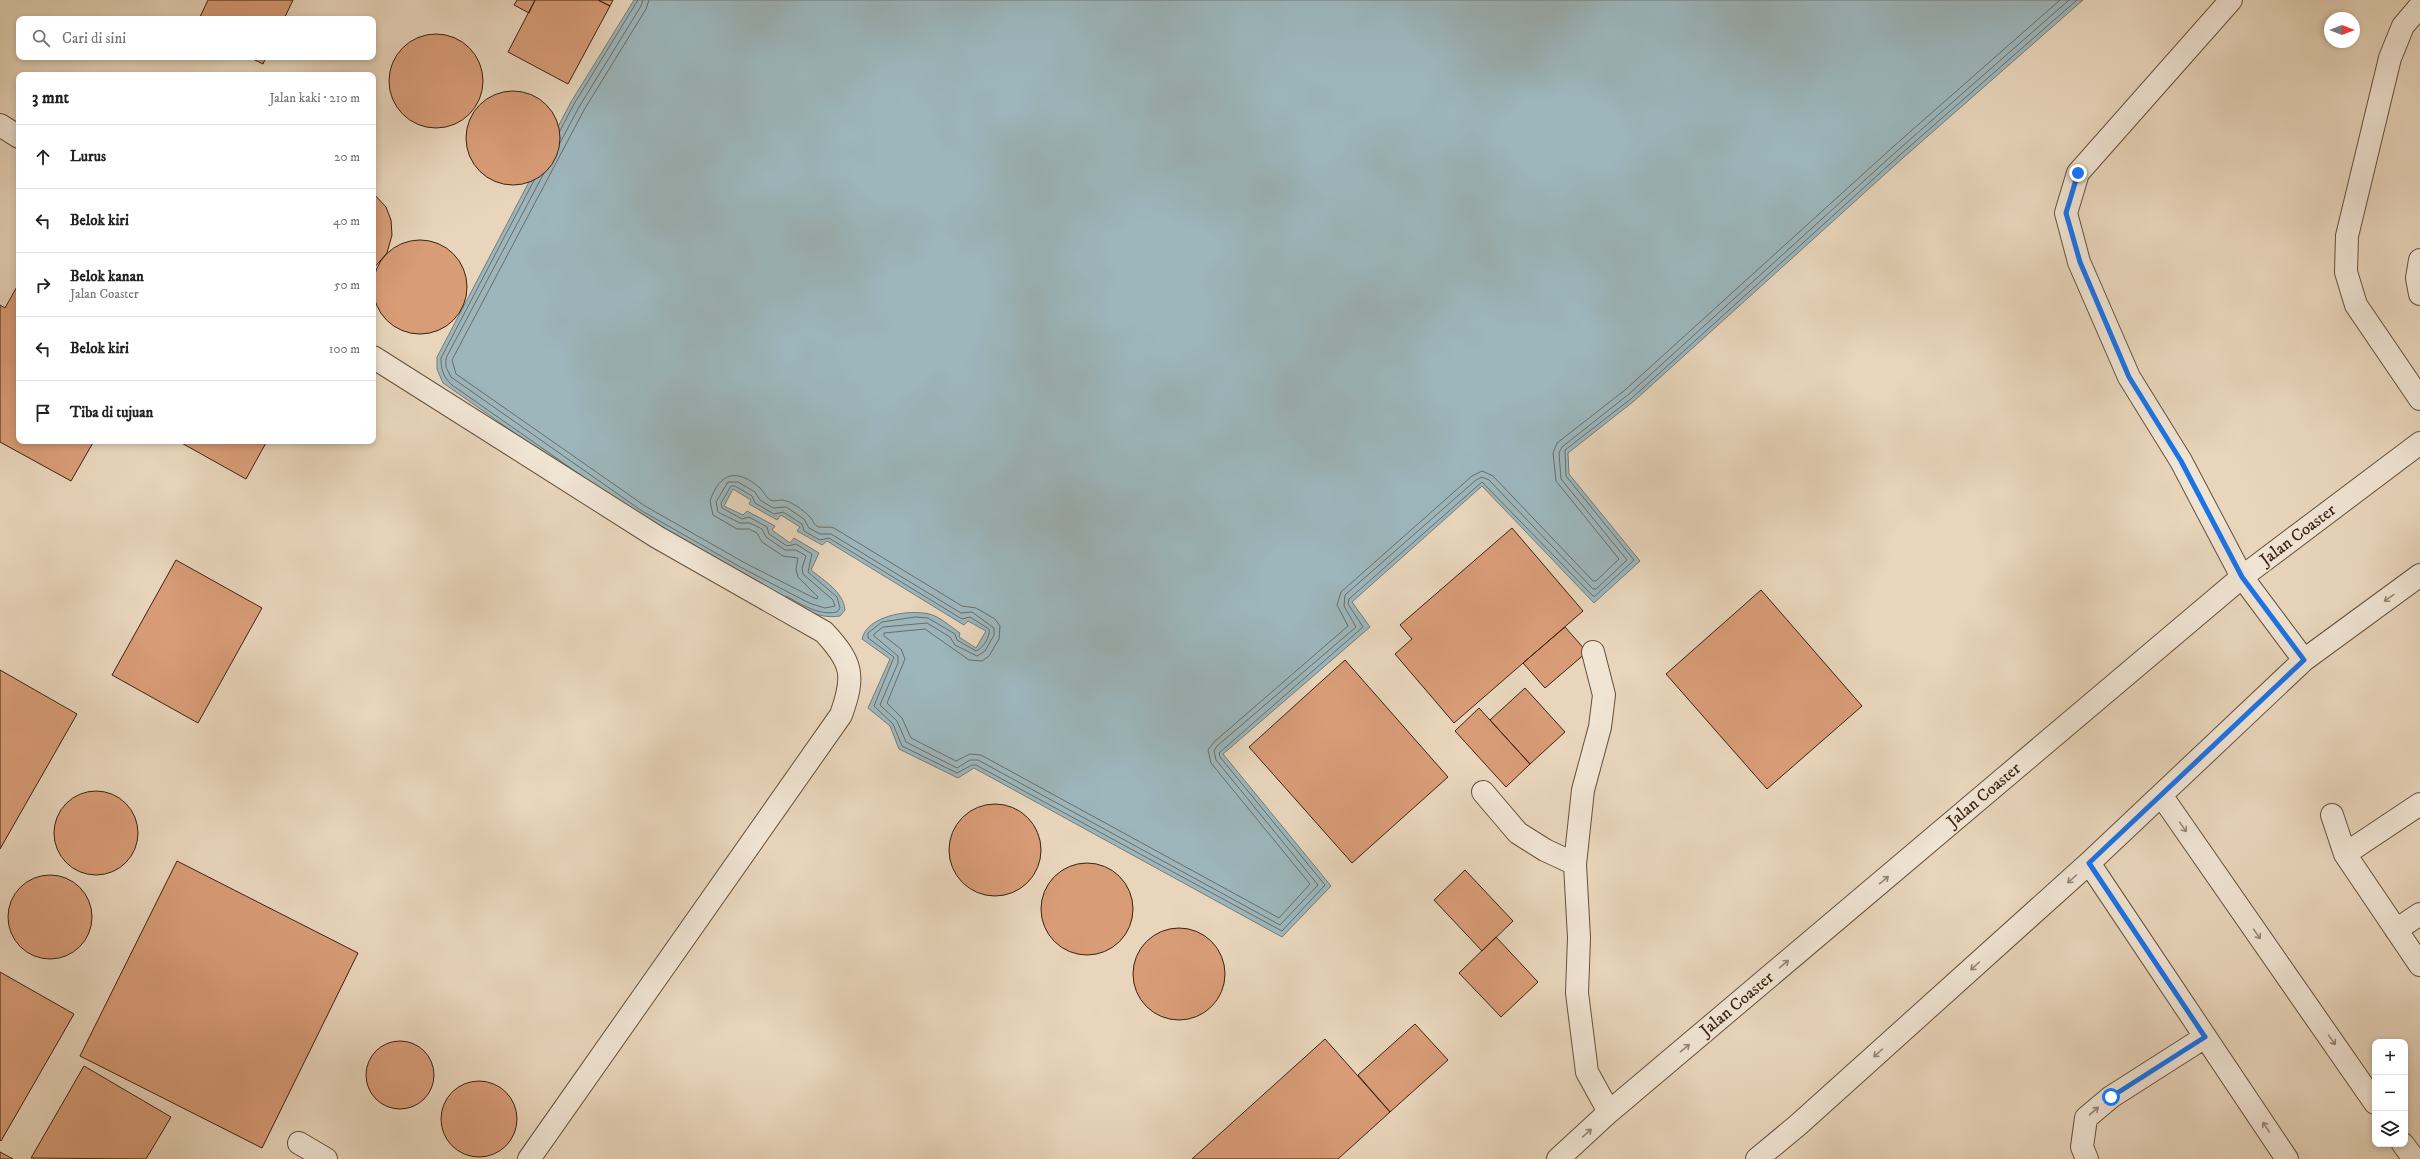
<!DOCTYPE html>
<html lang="id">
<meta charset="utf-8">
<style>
:root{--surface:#fff;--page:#f2f2f2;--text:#222;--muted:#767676;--line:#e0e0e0}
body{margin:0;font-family:"IM FELL DW Pica",serif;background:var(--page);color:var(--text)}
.controls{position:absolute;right:12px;bottom:12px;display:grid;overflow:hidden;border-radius:8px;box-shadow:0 2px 6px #0003}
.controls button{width:36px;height:36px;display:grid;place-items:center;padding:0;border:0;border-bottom:1px solid var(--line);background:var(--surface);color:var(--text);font:20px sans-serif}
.compass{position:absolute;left:2324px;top:12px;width:36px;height:36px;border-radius:50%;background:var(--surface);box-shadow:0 2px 6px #0003;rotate:90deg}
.stop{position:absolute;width:12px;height:12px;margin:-9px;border:3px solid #1a73e8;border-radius:50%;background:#fff}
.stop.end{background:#1a73e8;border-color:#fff;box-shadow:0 1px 4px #0008}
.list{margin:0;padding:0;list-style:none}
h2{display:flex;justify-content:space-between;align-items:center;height:52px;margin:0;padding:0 16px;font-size:17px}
h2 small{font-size:13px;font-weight:400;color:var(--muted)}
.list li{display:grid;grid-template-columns:26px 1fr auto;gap:12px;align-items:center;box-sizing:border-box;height:64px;padding:0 16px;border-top:1px solid var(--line)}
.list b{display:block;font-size:15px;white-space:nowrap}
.list p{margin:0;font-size:13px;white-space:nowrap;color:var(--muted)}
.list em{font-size:13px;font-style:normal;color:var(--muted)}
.icon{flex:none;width:22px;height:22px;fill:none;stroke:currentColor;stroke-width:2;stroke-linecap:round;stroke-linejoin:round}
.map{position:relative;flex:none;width:2420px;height:1159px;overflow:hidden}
.search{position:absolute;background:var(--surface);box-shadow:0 2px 6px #0003;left:16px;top:16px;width:360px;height:44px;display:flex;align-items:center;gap:10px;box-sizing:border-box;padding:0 14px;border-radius:8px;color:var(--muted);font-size:15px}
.panel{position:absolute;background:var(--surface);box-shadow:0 2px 6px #0003;left:16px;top:72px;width:360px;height:372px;border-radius:8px}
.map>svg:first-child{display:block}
.water{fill:#9cb6bc;stroke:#757b77}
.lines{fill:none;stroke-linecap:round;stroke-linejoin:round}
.shore{stroke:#6c6c66;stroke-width:1}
.building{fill:#d89c77;stroke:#3b2310}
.minor-casing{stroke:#66503b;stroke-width:24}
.minor{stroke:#f0e4d3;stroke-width:22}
.oneway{stroke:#968472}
.route{stroke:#1a73e8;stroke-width:5}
.labels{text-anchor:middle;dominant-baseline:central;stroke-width:3.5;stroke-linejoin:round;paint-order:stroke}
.street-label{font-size:17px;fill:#3b2310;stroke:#f0e4d3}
</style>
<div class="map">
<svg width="2420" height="1159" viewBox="0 0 2420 1159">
<rect width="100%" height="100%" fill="#e8d5bb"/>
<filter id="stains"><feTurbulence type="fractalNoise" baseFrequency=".005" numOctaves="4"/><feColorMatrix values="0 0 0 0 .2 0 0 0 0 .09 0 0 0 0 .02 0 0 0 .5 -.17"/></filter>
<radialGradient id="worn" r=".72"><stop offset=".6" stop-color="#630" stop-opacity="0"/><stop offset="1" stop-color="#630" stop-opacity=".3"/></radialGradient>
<path class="water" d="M634,0h1449l-179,157 -270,244 -66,52 1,21 71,87 -46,42 -112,-117 -130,116 18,25 -147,127 108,132 -49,51 -308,-169 -16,10 -59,-29 -9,-23 -22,-18 22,-49 -28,-20c5,-23 46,-30 67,-25 10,2 22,13 31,19l-1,4 17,11 10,-17 -18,-10 -4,4 -137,-84 -5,4 -25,-14 3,-4 -19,-12 -4,5 -28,-16 2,-4 -18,-11 -9,17 19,9 4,-4 28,15 -3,4 18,13 4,-5 25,15 -8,17c13,11 32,21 34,40l-5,6c-13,2 -22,-1 -34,-5l-169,-93 -194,-135 -6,-14v-12l134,-255z"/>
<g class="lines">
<path class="shore" d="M643,0l-2,6 -62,101 -133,251v9l5,10 191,134 100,57 67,35 16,5 10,-2 -2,-6 -30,-26 -1,-6 4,-12 -10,-6h-11l-19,-13 -4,-8 -12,-6h-10l-22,-11 -2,-10 12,-20h10l17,10 5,8 13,8 13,-1 18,12 5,9 11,6h11l130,79 11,-1 22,16v7l-9,16 -8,5 -22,-11 -5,-8 -23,-14 -44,4 -9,7v2l24,20v7l-18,42 17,16 9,21 51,26 13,-8h8l302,165 38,-40 -102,-125 -2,-9 3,-5 139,-119 -12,-21 1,-11 131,-115 6,-3 7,3 104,109h3l31,-29 -66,-81 -2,-26 3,-6 67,-53 269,-244 171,-150
M649,0l-3,9 -62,101 -132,250 4,14 189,132 100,57 67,34 5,2 1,-2 -20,-20 -2,-8 2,-11 -15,-2 -21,-14 -5,-9 -8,-4h-12l-24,-14 -3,-14c10,-29 27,-33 50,-13 5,5 6,11 13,13 3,0 6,-1 9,-1 9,1 21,10 27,16 4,3 4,9 10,11 5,1 10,-1 15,1l128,78 14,2 19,11 5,7 -1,13 -10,17 -7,5 -13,-1 -44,-31 -41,4v3l17,13 4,10 -18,44 15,15 9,20 45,23 14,-7 11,1 298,163 31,-34 -99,-121 -3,-13 6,-8 134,-116 -11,-21 4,-13 131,-116 10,-5 11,5 100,105h3l23,-22 -63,-78 -3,-28 4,-10 68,-53 269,-244 166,-146
M582,476l-130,-91c-9,-8 -11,-16 -11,-27l133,-254 64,-104
M786,596c15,8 33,20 51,16l3,-4 -3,-11 -29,-25 4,-18 -16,-10 -9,2 -18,-12 -2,-7 -18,-10 -7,2 -20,-11 -1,-5 10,-17h4l17,10 3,7 19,11 9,-2 19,12 2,7 16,9 9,-2 133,81 8,-2 19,12c2,6 -6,20 -13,22l-19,-11 -2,-6 -27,-16 -13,-1 -33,5 -14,11v5l26,19 -20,49 19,18 9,22 55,27 15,-8h4l306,166 43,-46 -105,-128 -1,-4 144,-126 -15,-23 1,-5 133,-117 111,114h2l39,-36 -68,-84 -1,-26 67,-52 269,-244 176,-154"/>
</g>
<path class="building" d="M208,0h85l-9,19h-85z
M517,0h18l-6,13 -15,-8z
M535,0h63l12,6 -42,78 -60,-32z
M598,0h15l-3,6z
M389 81a47 47 0 1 1 94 0a47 47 0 1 1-94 0Z
M249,57h17l-3,7z
M466 138a47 47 0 1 1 94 0a47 47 0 1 1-94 0Z
M373,193l13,14 5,13 1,15 -5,18 -14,16z
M373 287a47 47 0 1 1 94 0a47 47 0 1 1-94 0Z
M19,283v158h75l-23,40 -71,-39v-137l5,3z
M178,441h89l-21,38z
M1512,528l71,83 -129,112 -59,-69 17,-15 -12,-14z
M176,560l86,48 -64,115 -86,-48z
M1761,590l101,116 -95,83 -101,-115z
M1565,627l22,25 -42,36 -22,-25z
M1345,660l103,117 -96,86 -103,-116z
M0,670l77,44 -77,135z
M1525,688l40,44 -35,32 -40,-44z
M1479,708l51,56 -24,23 -51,-56z
M54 833a42 42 0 1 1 84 0a42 42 0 1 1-84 0Z
M949 850a46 46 0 1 1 92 0a46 46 0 1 1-92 0Z
M177,861l181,92 -96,195 -182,-92z
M1041 909a46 46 0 1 1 92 0a46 46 0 1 1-92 0Z
M1465,870l48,51 -31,30 -48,-51z
M8 917a42 42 0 1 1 84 0a42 42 0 1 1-84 0Z
M1133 974a46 46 0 1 1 92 0a46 46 0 1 1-92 0Z
M1496,937l42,45 -37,35 -42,-44z
M0,972l74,42 -73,127 -1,-1z
M1415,1024l33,36 -58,52 -32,-37z
M1325,1039l65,73 -52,47h-146z
M366 1075a34 34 0 1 1 68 0a34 34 0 1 1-68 0Z
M84,1066l87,51 -25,42 -115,-1z
M441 1119a38 38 0 1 1 76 0a38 38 0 1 1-76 0Z
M0,1152l13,7h-13z"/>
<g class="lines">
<defs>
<path id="minor" d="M2231,0l-153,173 -12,40 13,49 50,115 52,84 61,116 62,83
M2420,6l-17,20 -13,32 -43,178 -1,36 10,33 64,94
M0,125l19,12
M2420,260l-3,18 3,16
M373,357l284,180 167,95c29,31 31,44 17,83l-312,444
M1593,652l11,43 -4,32 -17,63 -8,74 4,74 -2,55 10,79 22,40
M1483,792l35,41 27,17 30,14
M2161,795l214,308
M2332,815l13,39 75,111
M2345,854l75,-50
M2089,863l198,296
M2396,930l24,-16
M299,1143l27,16
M2403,1144l11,15
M1558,1159l51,-47 633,-535 178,-134
M1757,1159l41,-34 291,-262 215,-203 116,-85
M2087,1159l-5,-12 4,-29 25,-21 94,-60"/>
</defs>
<use href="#minor" class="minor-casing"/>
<use href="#minor" class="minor"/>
</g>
<defs><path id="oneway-shaft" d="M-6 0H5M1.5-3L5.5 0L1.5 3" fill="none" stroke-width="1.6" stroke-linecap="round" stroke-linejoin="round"/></defs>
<g class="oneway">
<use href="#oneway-shaft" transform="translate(2389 598) rotate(144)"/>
<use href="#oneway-shaft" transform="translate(2183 827) rotate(55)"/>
<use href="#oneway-shaft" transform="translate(2072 879) rotate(138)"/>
<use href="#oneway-shaft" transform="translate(1884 880) rotate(-40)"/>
<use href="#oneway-shaft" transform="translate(2257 934) rotate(55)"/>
<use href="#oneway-shaft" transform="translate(1784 964) rotate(-40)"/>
<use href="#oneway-shaft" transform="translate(1975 966) rotate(138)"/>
<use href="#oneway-shaft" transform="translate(2332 1040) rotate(55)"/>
<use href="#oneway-shaft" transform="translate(1685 1048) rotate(-40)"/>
<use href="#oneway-shaft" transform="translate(1878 1053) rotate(138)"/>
<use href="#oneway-shaft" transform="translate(2094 1111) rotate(-41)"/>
<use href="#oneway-shaft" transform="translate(2266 1127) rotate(-124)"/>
<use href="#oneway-shaft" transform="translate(1587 1133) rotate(-42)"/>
</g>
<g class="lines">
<path class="route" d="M2078,173l-12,40 14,49 49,115 52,84 61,116 62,83 -215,203 116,174 -94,60"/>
</g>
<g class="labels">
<g class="street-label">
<text transform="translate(2298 535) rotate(-37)">Jalan Coaster</text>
<text transform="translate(1984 795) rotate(-40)">Jalan Coaster</text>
<text transform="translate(1737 1004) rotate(-40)">Jalan Coaster</text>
</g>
</g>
<rect width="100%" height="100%" filter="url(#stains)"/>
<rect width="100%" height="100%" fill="url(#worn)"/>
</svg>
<div class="controls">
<button>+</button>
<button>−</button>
<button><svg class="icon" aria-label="layers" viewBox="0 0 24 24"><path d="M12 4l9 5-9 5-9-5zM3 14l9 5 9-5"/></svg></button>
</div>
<svg class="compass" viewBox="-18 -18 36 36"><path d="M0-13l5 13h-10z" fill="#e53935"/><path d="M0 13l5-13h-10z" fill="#767676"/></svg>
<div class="stop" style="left:2111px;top:1097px"></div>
<div class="stop end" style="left:2078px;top:173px"></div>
<div class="search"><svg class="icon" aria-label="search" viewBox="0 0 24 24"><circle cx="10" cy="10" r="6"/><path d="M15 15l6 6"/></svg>Cari di sini</div>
<section class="panel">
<h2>3 mnt<small>Jalan kaki · 210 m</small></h2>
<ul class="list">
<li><svg class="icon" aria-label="ahead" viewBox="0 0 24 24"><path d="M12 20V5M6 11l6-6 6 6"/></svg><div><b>Lurus</b></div><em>20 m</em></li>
<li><svg class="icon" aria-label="left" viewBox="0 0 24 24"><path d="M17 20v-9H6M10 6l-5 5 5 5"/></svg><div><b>Belok kiri</b></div><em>40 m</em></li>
<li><svg class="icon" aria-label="right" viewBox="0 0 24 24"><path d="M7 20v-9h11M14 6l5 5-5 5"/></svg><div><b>Belok kanan</b><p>Jalan Coaster</p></div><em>50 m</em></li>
<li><svg class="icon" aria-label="left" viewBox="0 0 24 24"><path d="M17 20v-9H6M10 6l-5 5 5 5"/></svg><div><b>Belok kiri</b></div><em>100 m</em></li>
<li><svg class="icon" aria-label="arrive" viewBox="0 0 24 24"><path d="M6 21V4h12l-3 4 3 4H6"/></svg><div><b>Tiba di tujuan</b></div></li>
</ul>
</section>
</div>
